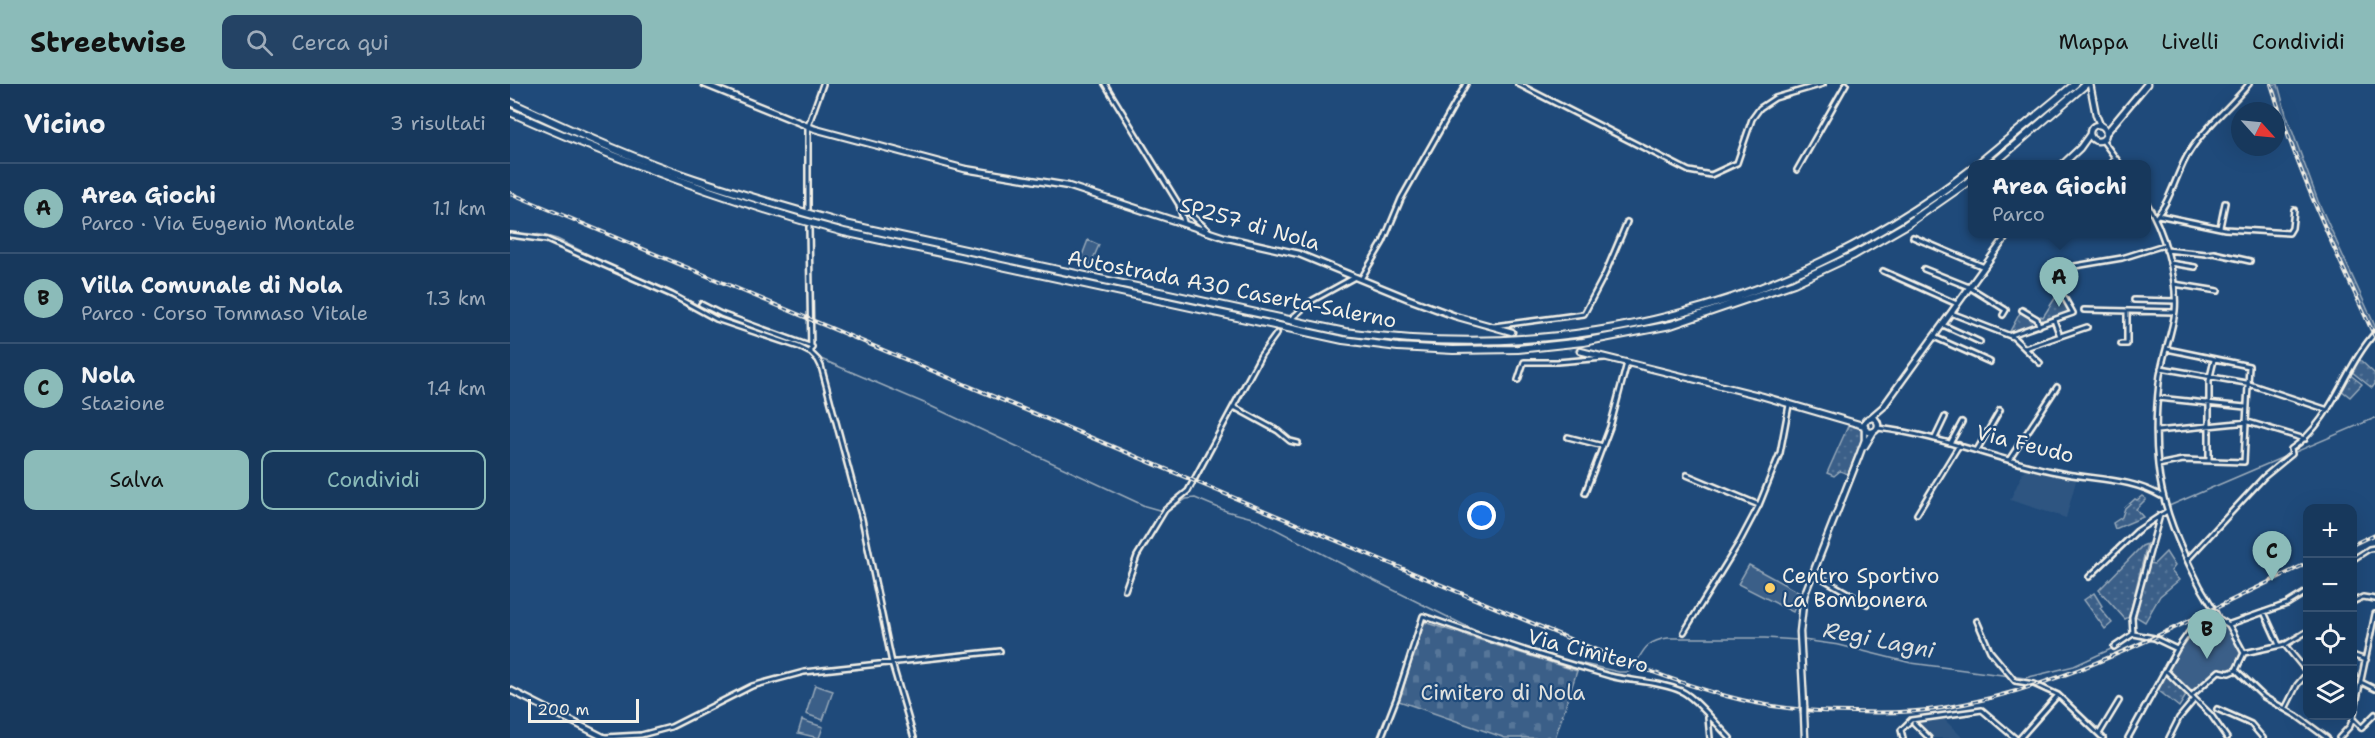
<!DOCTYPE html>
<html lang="it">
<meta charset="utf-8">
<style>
:root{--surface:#17385c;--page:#244365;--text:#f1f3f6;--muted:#9eacbb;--line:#365272;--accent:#8bbbb9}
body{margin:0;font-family:"Shantell Sans",sans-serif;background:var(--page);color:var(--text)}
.controls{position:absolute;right:18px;bottom:18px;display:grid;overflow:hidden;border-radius:12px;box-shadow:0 6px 24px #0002}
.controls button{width:54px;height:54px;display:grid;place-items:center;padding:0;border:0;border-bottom:2px solid var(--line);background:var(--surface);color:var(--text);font:30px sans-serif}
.compass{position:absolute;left:1721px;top:18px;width:54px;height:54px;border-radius:50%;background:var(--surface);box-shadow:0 6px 24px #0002;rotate:117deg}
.scale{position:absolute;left:18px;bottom:15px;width:111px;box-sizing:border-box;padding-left:6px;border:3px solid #f4f1e8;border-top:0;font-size:16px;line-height:21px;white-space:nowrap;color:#f4f1e8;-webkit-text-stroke:4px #1f4a7a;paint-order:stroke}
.you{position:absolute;left:972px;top:432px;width:21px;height:21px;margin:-15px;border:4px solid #fff;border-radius:50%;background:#1a73e8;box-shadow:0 0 0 9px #1a73e833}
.badge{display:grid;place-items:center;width:39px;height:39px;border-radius:50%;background:var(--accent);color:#111;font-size:20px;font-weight:700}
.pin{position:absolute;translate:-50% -50px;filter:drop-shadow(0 2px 3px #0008)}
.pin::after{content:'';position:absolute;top:32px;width:21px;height:18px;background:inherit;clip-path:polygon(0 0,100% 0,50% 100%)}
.popup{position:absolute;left:1458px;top:76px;width:183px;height:78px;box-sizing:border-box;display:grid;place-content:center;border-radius:12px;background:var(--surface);filter:drop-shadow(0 2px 4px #0005);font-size:20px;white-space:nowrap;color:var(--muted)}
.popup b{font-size:22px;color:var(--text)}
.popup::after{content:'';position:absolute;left:50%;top:100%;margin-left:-12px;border:12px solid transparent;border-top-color:var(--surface)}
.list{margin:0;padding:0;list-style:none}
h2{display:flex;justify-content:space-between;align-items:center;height:78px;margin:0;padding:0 24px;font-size:26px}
h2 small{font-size:20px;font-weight:400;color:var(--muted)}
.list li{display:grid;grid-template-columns:39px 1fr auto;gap:18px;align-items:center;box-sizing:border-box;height:90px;padding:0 24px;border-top:2px solid var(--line)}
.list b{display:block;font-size:22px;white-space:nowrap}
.list p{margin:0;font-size:20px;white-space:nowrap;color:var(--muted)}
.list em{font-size:20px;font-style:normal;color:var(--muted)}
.actions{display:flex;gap:12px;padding:18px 24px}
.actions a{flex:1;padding:14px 0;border:2px solid var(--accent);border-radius:12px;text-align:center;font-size:21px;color:var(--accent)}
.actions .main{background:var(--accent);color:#111}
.icon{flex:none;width:33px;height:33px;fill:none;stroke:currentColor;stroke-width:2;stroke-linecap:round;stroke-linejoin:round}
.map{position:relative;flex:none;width:1865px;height:654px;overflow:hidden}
header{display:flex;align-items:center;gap:36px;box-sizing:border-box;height:84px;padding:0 30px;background:var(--accent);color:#111}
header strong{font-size:28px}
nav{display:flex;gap:33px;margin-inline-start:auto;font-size:21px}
.search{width:420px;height:54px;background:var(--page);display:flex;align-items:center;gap:15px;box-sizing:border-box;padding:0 21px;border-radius:12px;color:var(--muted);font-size:22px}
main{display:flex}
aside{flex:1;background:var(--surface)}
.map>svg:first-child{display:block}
.built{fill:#2d5581}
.grass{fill:url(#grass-dots);stroke:#97a8b8;stroke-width:1.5}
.cemetery{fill:url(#cemetery-stones);stroke:#97a8b8;stroke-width:1.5}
.green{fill:#3a5f88;stroke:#97a8b8;stroke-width:1.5}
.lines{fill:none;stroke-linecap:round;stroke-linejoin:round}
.stream{stroke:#9cacbb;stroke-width:1.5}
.secondary-tunnel{stroke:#3f638a;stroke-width:4.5;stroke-dasharray:4.5 2;stroke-linecap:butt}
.street-casing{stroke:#f4f1e8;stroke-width:8}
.secondary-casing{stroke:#f4f1e8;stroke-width:9}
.highway-casing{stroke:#f4f1e8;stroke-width:10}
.street{stroke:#1f4a7a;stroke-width:3}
.secondary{stroke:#1f4a7a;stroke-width:4.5}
.highway{stroke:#1f4a7a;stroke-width:6}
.rail-casing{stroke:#f4f1e8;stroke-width:4}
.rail{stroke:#1f4a7a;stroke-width:1.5;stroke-dasharray:4.5;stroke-linecap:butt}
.secondary-bridge-casing{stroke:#f4f1e8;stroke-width:9;stroke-linecap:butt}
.secondary-bridge{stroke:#1f4a7a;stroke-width:4.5}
.poi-dot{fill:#ffd166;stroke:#1f4a7a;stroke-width:2}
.labels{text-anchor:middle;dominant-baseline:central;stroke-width:4.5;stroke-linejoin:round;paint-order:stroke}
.street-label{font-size:21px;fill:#f4f1e8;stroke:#1f4a7a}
.poi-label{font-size:21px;fill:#f4f1e8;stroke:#1f4a7a;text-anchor:start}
.park-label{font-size:21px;fill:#e1e2de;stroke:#1f4a7a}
.water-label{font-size:22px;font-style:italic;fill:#dee0dd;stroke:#1f4a7a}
</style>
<header>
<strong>Streetwise</strong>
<div class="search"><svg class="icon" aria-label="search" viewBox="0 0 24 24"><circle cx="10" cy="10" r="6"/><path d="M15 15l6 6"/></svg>Cerca qui</div>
<nav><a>Mappa</a><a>Livelli</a><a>Condividi</a></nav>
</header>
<main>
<aside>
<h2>Vicino<small>3 risultati</small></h2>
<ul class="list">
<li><span class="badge">A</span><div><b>Area Giochi</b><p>Parco · Via Eugenio Montale</p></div><em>1.1 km</em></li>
<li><span class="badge">B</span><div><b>Villa Comunale di Nola</b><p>Parco · Corso Tommaso Vitale</p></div><em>1.3 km</em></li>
<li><span class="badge">C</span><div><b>Nola</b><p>Stazione</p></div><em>1.4 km</em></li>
</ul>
<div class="actions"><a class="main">Salva</a><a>Condividi</a></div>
</aside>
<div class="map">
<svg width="1865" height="654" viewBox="0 0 1865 654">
<defs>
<pattern id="grass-dots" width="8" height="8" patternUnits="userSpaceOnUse" patternTransform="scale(1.5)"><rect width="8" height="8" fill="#3a5f88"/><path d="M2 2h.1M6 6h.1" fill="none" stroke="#577699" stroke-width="1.8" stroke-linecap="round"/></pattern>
<pattern id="cemetery-stones" width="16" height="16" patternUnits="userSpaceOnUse" patternTransform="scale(1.5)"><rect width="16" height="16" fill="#3a5f88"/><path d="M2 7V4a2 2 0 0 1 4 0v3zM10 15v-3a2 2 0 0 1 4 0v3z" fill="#577699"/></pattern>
</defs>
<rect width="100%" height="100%" fill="#1f4a7a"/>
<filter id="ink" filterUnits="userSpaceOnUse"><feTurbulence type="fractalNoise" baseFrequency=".0167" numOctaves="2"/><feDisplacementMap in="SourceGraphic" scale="12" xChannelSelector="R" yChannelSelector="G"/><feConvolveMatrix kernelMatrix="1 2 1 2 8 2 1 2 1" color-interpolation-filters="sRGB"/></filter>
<g filter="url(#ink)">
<path class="built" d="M1518,383l25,8 24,2 -11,41 -56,-18 15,-32z
M1432,633l21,21h-31l-18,-17z"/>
<path class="grass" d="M1762,0h6l8,30 32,87 57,125 -2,5 -74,-163z
M1549,208l13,20 -33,11 2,-7 2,1z
M1511,227l14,9 1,4 -27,9z
M1849,275l16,15v10l-3,4 -21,-17z
M1839,290l13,10 -12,13 -9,-7z
M1339,340l12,5v12l-13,33 -8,-3 -6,5 -7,-3z
M1632,412l4,3 -10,10 7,8 -28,12 -2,-6 9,-6 3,-9 10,-9 2,1z
M1637,460l-18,73 -4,2 -26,-29 43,-44z
M1656,468l9,14 -4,5 8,9 -19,16 -15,26 -10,-6 14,-53 5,1z
M1584,509l8,13 -2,2 12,15 -7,6 -21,-29z
M1656,589l21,21 -8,13 -21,-17z"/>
<path class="cemetery" d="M914,538l153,49 -22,67h-50l-106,-37z"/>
<path class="green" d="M578,156l11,5 -9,21 -10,-5z
M1239,481l51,28 -7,19 -55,-28z
M1703,537c17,0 23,19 29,32 -3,14 -9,20 -24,17l-27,25 -25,-25 27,-41z
M305,601l18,6 -10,29 -17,-6z
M292,636l21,7 -4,11 -21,-5z"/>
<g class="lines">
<path class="stream" d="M0,148l33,3 14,4 57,28 53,22 68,35
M230,241l47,14
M287,259l12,7
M311,275l103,44 221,103 21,6 20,-13 9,-1 31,13 30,8 103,54 115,57
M1659,422l206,-88
M1293,556l36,5 72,18 114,15 49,-12 37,-17
M1069,579l40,9h9c16,-13 10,-30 40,-34h97l33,2"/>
<path class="secondary-tunnel" d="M1002,248l16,5
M1026,255l18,5
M1052,262l18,5"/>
<defs>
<path id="street" d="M595,0l73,119 31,28
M1008,0l171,87 22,4 26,-12 15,-44 8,-11 15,-10 48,-14
M1593,57l17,23
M1600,80l5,-6
M1287,86l49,-86
M1636,118c17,26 32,77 29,109 -3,25 -14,47 -16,72 -3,26 -4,55 -1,82 4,42 22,83 42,121 6,11 13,20 18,32
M669,121l5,17
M298,125v-83l15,-42
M1648,131l67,14 64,4 3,-5 2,-18
M1645,134c17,-18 21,-46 35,-67 16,-25 40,-44 59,-67
M299,143l2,126 7,7 3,6 41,153 30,144 22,75
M1710,143l5,-24
M0,151l37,5 125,55 44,24 83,28 12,6
M1403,153l71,30
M1656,166l40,4 8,-1 36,8
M1660,179l25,4
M1565,182l47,-8 42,-13
M1414,185l45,18 37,23 -3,5
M1373,187l74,33
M851,195l22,-37 18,-43 65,-115
M1664,200l44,7
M1624,216l41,1
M191,220l20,10 91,33
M1512,226l15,9 2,7
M1574,226l90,2
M1441,229l62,24 27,26
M782,234l21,-18 42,-23
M1544,236l6,16
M1433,241l37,17
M984,242l90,-12 21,-40 22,-52
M1501,251l62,-22 -12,-21
M1424,253l56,25
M1611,260h6v-33
M1515,264l62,-21
M1651,284l85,15 82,27
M1008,296l6,-18h33l47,-4
M1648,314l87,9
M724,323l44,24 12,10 8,2
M1368,344c61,7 118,32 178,44 36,8 74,5 107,25
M1647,347l91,-9 57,17
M1058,353l35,9
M1425,354l10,-21
M1441,358l11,-20
M1467,366l23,-40
M1499,376l48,-73
M1699,377v-80l5,-21
M1648,381l25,-5 61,2 5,-96 -82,-17
M1177,391l72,30
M1075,409l25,-66 17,-64
M1407,430l42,-69
M1677,476l77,-83 28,-23 -1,-5c42,-28 52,-80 84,-116
M1842,476l17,-11 6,-1
M1303,489l54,31
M1579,493l48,-46 30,-20
M615,506l12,-34 28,-46 23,-19 73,-136 16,-22
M1842,518l11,-5 12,2
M1754,528l15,33
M1467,537l13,30 25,30 19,3 24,11 45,43
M1720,540l57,-20 21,-13
M1174,548l56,-91 19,-36 21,-52 9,-48
M1624,550l20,4 23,11
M1774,560l23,28
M1604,563l19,-13 -1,-17 28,-102
M1734,569l42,-9 22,-13
M1842,571l14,5
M1655,586l46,45 16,23
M1726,586l28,27 33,19 30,22
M1851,598l14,7
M1707,625l34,15 12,14
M1775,625l12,-24 11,-13
M1198,634l2,20
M1843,635l9,9
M1404,639l15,15
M1851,644l14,-14
M1589,650l20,-33
M95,653l36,-2 30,-8 81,-41 52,-14 196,-21
M871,654l16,-41 26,-81c62,22 124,42 187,60 24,6 48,5 71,15 14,6 37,35 49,47
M1393,654l-2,-8 10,-10 71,-10 33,28
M1510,654l38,-43
M1618,654l49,-89 15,-21 26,-10 11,7 15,28 -8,17 -7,3 -10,-2 -28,25
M1659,654l10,-20 15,-18
M1829,654l11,-12 3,-8 22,-104"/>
<path id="secondary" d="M194,0l111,45 150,40 103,17 156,51 75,17 110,45 46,17 57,16
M1580,0l6,31 4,10
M1580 49a8 8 0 1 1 16 0a8 8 0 1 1-16 0Z
M1597,48l40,-48
M1553,80l17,-16 10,-14
M1070,267l182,45 103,30
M1354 341a7 7 0 1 1 14 0a7 7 0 1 1-14 0Z
M1359,335l14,-12 125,-173
M1355,362l9,-15
M0,606l95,48
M1294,622l-4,-74 4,-36 55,-140 6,-16v-12
M1294,630l1,24"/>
<path id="highway" d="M0,18c54,25 108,50 164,70 56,20 114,36 171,52l500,108c225,32 447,-24 627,-163
M0,28c110,49 217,89 334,120l499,108 55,7 55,3 65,-1 65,-7 88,-17 123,-42 60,-28 52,-30 66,-46
M1468,80l97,-80
M1483,80l93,-80"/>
</defs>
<use href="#street" class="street-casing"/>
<use href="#secondary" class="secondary-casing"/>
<use href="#highway" class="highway-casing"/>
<use href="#street" class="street"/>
<use href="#secondary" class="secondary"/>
<use href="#highway" class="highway"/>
<defs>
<path id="rail" d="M1761,0c27,89 65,169 104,253
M0,109l1067,449c49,20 98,40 149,54 40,11 84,16 126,16 30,1 60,1 90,-4 130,-21 248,-89 366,-145
M1842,461l23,-11"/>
</defs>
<use href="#rail" class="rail-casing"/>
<use href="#rail" class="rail"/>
<defs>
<path id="secondary-bridge" d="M1294,622v8"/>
</defs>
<use href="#secondary-bridge" class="secondary-bridge-casing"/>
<use href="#secondary-bridge" class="secondary-bridge"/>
</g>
</g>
<circle class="poi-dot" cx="1260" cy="504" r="6"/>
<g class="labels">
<g class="street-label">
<text transform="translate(740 140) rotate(16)">SP257 di Nola</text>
<text transform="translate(722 205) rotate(11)">Autostrada A30 Caserta-Salerno</text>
<text transform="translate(1515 360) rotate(14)">Via Feudo</text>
<text transform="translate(1078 567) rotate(14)">Via Cimitero</text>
</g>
<g class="poi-label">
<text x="1272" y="492">Centro Sportivo<tspan x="1272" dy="24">La Bombonera</tspan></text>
</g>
<g class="park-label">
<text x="993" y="609">Cimitero di Nola</text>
</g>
<g class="water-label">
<text transform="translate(1369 556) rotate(11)">Regi Lagni</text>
</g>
</g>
</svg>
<div class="controls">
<button>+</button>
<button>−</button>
<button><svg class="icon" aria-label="locate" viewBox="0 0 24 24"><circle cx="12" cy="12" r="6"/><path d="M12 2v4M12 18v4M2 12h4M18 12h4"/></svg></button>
<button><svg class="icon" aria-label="layers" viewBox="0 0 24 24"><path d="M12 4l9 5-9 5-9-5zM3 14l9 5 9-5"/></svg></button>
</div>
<svg class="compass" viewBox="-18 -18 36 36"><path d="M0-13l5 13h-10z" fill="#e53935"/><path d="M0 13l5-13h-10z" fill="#9eacbb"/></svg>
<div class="scale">200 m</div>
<div class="you"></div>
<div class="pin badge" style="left:1549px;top:223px">A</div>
<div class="popup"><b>Area Giochi</b>Parco</div>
<div class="pin badge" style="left:1697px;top:575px">B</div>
<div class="pin badge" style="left:1762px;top:497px">C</div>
</div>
</main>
